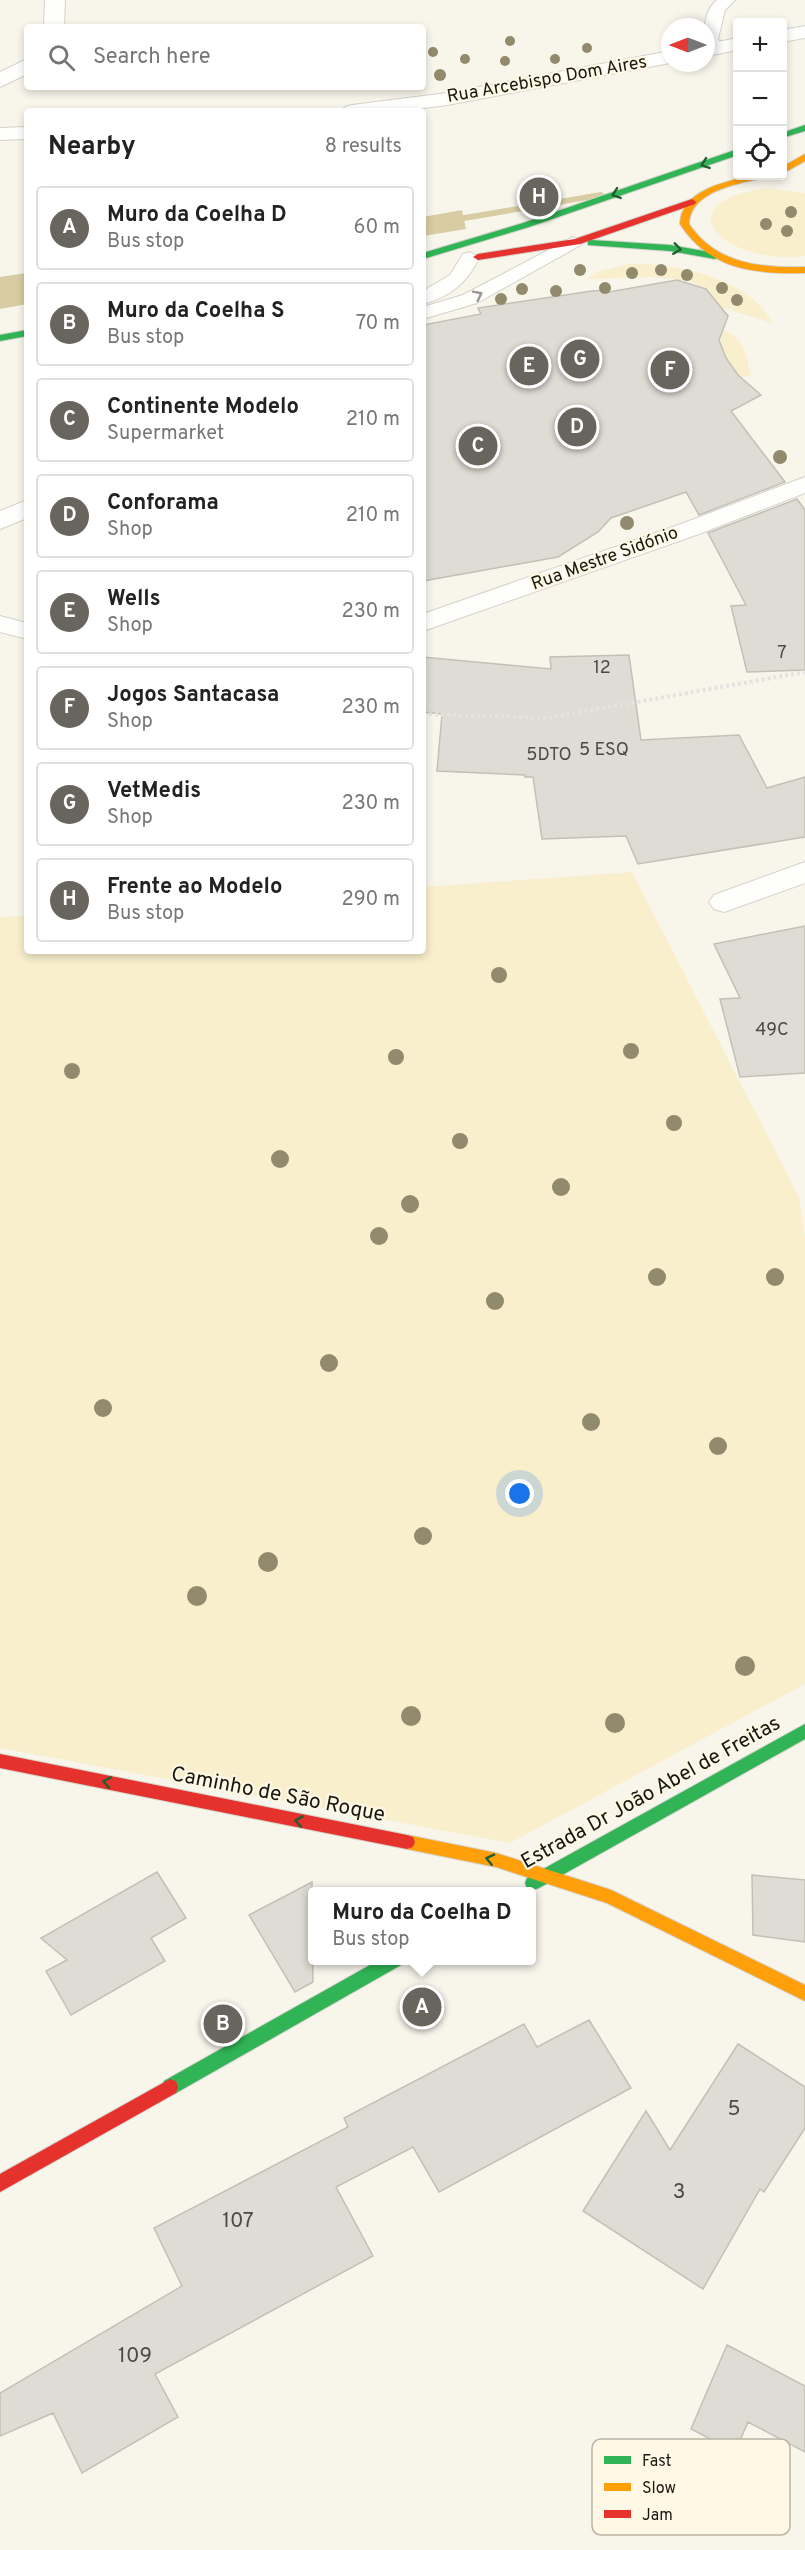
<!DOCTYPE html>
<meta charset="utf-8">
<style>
:root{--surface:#fff;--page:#f6f6f6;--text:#222;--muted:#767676;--line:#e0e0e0;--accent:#67655d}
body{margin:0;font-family:Overpass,sans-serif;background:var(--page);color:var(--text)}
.controls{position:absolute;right:18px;top:18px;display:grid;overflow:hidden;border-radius:6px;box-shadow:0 3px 9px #0003}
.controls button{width:54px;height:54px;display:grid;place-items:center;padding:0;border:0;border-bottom:2px solid var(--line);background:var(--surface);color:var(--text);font:30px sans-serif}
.compass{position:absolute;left:661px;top:18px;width:54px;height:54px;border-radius:50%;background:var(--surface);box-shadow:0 3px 9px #0003;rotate:270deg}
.you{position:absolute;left:520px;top:1494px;width:21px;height:21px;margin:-15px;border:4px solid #fff;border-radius:50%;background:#1a73e8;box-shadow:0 0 0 9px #1a73e833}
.badge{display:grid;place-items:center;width:39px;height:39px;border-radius:50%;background:var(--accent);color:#fff;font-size:20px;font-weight:700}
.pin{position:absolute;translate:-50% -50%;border:3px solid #fff;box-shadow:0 2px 6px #0006}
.popup{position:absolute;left:308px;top:1887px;width:228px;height:78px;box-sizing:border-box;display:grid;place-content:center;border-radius:6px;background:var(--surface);filter:drop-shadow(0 2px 4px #0005);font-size:20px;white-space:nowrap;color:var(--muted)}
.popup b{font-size:22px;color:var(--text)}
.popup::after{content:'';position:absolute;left:50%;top:100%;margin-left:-12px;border:12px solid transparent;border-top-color:var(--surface)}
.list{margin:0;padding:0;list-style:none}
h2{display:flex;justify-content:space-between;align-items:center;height:78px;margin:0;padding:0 24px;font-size:26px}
h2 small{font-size:20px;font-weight:400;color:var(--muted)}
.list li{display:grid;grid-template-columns:39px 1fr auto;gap:18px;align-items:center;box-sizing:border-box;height:84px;margin:0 12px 12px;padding:0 12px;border:2px solid var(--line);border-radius:6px}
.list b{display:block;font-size:22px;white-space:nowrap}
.list p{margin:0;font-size:20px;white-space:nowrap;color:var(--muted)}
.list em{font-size:20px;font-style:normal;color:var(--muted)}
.icon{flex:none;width:33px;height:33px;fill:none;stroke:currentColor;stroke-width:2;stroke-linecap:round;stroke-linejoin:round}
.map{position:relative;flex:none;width:805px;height:2550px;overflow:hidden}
.search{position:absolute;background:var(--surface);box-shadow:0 3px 9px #0003;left:24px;top:24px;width:402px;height:66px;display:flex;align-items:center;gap:15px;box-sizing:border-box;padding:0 21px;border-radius:6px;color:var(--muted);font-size:22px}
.panel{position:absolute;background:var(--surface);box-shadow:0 3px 9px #0003;left:24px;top:108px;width:402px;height:846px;border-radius:6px}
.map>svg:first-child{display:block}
.green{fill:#f9efcd}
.water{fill:#d8cca4}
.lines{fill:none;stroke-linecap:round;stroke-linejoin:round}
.stream{fill:#d8cca4;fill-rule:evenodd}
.building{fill:#dfdcd5;stroke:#c2c0b7;stroke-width:1.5}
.lane-casing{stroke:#d4d2ca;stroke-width:2}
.street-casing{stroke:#d4d2ca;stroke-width:2}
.fast-casing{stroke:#d4d2ca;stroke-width:2}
.slow-casing{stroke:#d4d2ca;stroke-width:2}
.jam-casing{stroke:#d4d2ca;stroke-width:2}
.path{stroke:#e4e3e0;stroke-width:4;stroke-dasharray:3 3;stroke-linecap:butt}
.lane{fill:#fefefc;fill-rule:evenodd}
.street{fill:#fefefc;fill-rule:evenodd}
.fast{fill:#30b455;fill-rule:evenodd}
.slow{fill:#ff9f0a;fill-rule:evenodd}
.jam{fill:#e5322d;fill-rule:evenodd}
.tree{fill:#918a6c}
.oneway{stroke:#235e30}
.oneway2{stroke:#979692}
.labels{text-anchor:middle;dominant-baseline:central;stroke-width:4.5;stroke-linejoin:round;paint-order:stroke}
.far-street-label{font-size:18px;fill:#191711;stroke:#fef8e5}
.number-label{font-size:18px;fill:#4c4a44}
.street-label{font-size:21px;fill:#191711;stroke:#fef8e5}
.near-number-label{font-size:21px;fill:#4c4a44}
.key{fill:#fef8e5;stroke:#b9b4a5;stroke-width:1.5}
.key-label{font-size:16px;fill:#191711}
</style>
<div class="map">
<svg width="805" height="2550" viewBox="0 0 805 2550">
<rect width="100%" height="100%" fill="#f8f5eb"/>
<path class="green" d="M765,188l40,5v63c-73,11 -148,-51 -40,-68z
M628,264c44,-2 123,14 144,59l-40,-12 2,-4 -6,3 -13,-4 -4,-13c-25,-23 -92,-14 -124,-14l10,-7z
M722,330c23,8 24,24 29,46l-12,1c-11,-15 -21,-28 -17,-47z
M632,872l167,325 6,41v446l-295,159 -510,-95v-831l27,-1v35h396v-64z"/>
<path class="water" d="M462,210l4,19 -43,7v-19z
M27,273v31l-27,5v-32z"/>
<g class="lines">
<path class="stream" d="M601,192l5,3 -1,2 -182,31v-6z"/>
</g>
<path class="building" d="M677,280l29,9 22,27 -9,24 7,18 12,17 23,20 -30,16 54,71 -86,33 -13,-23 -75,26 -13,14 -40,25 -135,24v-256l58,-11 -3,-6 114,-17 15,-1 2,2z
M797,499l8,11v160l-58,2 -16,-66 15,-1 -38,-72z
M629,655l12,85 98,-5 28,53 38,-11v60l-167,27 -12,-28 -84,3 -9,-62h-8v-2l-88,-4 5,-57 -19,-2v-55l128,12 -1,-12z
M805,926v147l-65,4 -20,-78 20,-1 -26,-54z
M157,1872l29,46 -35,20 14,23 -94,54 -25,-44 21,-11 -26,-22z
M752,1875l53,5v62l-52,-7z
M312,1882l1,100 -18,10 -46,-77z
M589,2020l42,68 -192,104 -26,-45 -77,40 37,69 -218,118 23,43 -96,56 -29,-60 -53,23v-43l182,-107 -28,-58 194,-101 -4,-9 180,-94 13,23z
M738,2044l67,43v41l-41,64 -4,-3 -57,100 -120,-78 63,-100 24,39z
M727,2345l78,41v66l-57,-30 -13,30 -44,-23z"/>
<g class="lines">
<defs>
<path id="lane" d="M717,0h18l-10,10 -7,29 6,9 -8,5 -6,-1c-9,-14 -7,-41 7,-52z
M573,237l9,5 -3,4 -102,57 -54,16v-12l40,-12z
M470,252l9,6c-12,25 -29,39 -56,46v-13l27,-16 13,-21z"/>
<path id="street" d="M45,0h20l-1,27h-20z
M805,26v12l-23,4v-12z
M738,38v12l-32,6v-12z
M670,51v12l-223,42 -45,6h-61l4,-4 7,-2 95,-12z
M27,59v15l-27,13v-15z
M27,127v12l-27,1v-12z
M805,477v16l-106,41 -276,97v-17l258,-90z
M27,500v18l-27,11v-18z
M0,616l27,7v16l-27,-7z
M805,862v21l-81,29 -10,-3 -5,-7 5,-7z"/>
<path id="fast" d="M805,125v6l-23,7v-5z
M738,149v6l-209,72 -106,32v-6l100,-30z
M591,240l79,5 45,8 5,3 -5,3 -45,-8 -82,-6v-4z
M27,330v6l-27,5v-6z
M805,1724v15l-266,149 -6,2 -6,-2 -2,-5 2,-5z
M379,1960h24l-2,5 -225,128 -6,2 -6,-2 -2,-6 2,-6z"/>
<path id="slow" d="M805,154v7l-23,13v-7z
M750,176h16c-6,4 -14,4 -22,6 -23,6 -54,15 -55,42 27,40 71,44 116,43v6c-51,1 -95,-3 -125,-49 1,-33 43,-42 70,-48z
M407,1835l89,18 115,37 194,95v16l-198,-98 -111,-36 -89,-18 -6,-2 -2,-5 2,-5z"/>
<path id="jam" d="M692,199l4,3 -1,2 -115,40 -102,16 -5,-3 5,-3 97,-15z
M0,1754l407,81 6,2 2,5 -2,5 -6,2 -407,-81z
M170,2079l6,2 2,6 -2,6 -176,99v-18z"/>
</defs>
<use href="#lane" class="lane-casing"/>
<use href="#street" class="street-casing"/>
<use href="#fast" class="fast-casing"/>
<use href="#slow" class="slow-casing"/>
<use href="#jam" class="jam-casing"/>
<path class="path" d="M423,714l124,4 258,-46"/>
<use href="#lane" class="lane"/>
<use href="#street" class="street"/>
<use href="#fast" class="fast"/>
<use href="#slow" class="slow"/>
<use href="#jam" class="jam"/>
</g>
<g class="tree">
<circle cx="510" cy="41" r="5"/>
<circle cx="587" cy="48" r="5"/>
<circle cx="433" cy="52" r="5"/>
<circle cx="465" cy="59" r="5"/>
<circle cx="555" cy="59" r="5"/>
<circle cx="505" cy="61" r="5"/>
<circle cx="440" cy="75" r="6"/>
<circle cx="791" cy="212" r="6"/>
<circle cx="766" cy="224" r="6"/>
<circle cx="787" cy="231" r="6"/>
<circle cx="580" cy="270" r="6"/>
<circle cx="661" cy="270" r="6"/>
<circle cx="632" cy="273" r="6"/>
<circle cx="687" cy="275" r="6"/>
<circle cx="605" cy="288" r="6"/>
<circle cx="722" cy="288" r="6"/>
<circle cx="522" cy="289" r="6"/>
<circle cx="556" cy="291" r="6"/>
<circle cx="501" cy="299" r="6"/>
<circle cx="737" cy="300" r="6"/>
<circle cx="780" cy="457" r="7"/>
<circle cx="627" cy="523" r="7"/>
<circle cx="499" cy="975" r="8"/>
<circle cx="631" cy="1051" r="8"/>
<circle cx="396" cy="1057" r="8"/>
<circle cx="72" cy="1071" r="8"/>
<circle cx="674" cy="1123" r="8"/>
<circle cx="460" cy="1141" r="8"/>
<circle cx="280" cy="1159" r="9"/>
<circle cx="561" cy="1187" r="9"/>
<circle cx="410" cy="1204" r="9"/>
<circle cx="379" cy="1236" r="9"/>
<circle cx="657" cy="1277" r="9"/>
<circle cx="775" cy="1277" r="9"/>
<circle cx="495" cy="1301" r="9"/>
<circle cx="329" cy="1363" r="9"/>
<circle cx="103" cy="1408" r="9"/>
<circle cx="591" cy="1422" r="9"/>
<circle cx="718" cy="1446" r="9"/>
<circle cx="423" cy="1536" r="9"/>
<circle cx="268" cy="1562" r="10"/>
<circle cx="197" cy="1596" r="10"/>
<circle cx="745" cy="1666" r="10"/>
<circle cx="411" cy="1716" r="10"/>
<circle cx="615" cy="1723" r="10"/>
</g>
<defs><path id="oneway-chevron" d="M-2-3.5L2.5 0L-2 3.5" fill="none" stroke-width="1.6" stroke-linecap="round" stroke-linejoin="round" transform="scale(1.5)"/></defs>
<g class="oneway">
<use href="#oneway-chevron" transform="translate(705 164) rotate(160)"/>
<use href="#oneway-chevron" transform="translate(616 194) rotate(161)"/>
<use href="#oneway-chevron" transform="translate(677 249) rotate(8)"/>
<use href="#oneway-chevron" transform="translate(107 1782) rotate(-169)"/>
<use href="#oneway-chevron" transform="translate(299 1821) rotate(-169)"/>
<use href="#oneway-chevron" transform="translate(490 1859) rotate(-167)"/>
</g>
<use class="oneway2" href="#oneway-chevron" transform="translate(478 295) rotate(-27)"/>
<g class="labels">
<g class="far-street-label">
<text transform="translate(547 80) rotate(-10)">Rua Arcebispo Dom Aires</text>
<text transform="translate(605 559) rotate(-20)">Rua Mestre Sidónio</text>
</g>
<g class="number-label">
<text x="782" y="653">7</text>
<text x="602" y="668">12</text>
<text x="604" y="750">5 ESQ</text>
<text x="549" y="755">5DTO</text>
<text x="772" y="1030">49C</text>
</g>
<g class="street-label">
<text transform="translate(651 1793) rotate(-29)">Estrada Dr João Abel de Freitas</text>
<text transform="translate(278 1795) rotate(11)">Caminho de São Roque</text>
</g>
<g class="near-number-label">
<text x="734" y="2109">5</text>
<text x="679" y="2192">3</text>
<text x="238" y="2221">107</text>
<text x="135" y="2356">109</text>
</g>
</g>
<rect x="592" y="2439" width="198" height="96" rx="9" class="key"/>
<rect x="604" y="2456" width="27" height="8" fill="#30b455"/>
<rect x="604" y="2483" width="27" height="8" fill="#ff9f0a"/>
<rect x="604" y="2510" width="27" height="8" fill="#e5322d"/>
<g class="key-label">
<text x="642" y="2466">Fast</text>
<text x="642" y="2493">Slow</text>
<text x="642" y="2520">Jam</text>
</g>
</svg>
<div class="controls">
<button>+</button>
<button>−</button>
<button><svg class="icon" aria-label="locate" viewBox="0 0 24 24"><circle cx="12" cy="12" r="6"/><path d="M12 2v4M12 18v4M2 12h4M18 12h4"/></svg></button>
</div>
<svg class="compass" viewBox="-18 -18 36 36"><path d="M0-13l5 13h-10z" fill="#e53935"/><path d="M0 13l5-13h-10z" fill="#767676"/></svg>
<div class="you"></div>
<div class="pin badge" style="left:422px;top:2007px">A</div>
<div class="popup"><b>Muro da Coelha D</b>Bus stop</div>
<div class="pin badge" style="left:223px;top:2024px">B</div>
<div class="pin badge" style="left:478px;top:446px">C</div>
<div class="pin badge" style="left:577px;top:427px">D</div>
<div class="pin badge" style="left:529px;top:366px">E</div>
<div class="pin badge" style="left:670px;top:370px">F</div>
<div class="pin badge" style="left:580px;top:359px">G</div>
<div class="pin badge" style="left:539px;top:197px">H</div>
<div class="search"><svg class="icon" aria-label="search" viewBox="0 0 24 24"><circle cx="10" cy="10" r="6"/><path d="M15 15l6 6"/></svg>Search here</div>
<section class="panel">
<h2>Nearby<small>8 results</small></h2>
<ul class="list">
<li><span class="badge">A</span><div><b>Muro da Coelha D</b><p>Bus stop</p></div><em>60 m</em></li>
<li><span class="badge">B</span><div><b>Muro da Coelha S</b><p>Bus stop</p></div><em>70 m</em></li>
<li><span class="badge">C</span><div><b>Continente Modelo</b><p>Supermarket</p></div><em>210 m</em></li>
<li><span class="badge">D</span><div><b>Conforama</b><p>Shop</p></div><em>210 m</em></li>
<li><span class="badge">E</span><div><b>Wells</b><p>Shop</p></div><em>230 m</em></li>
<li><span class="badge">F</span><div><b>Jogos Santacasa</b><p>Shop</p></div><em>230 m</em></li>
<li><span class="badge">G</span><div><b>VetMedis</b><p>Shop</p></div><em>230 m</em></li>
<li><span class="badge">H</span><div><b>Frente ao Modelo</b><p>Bus stop</p></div><em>290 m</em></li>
</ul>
</section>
</div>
